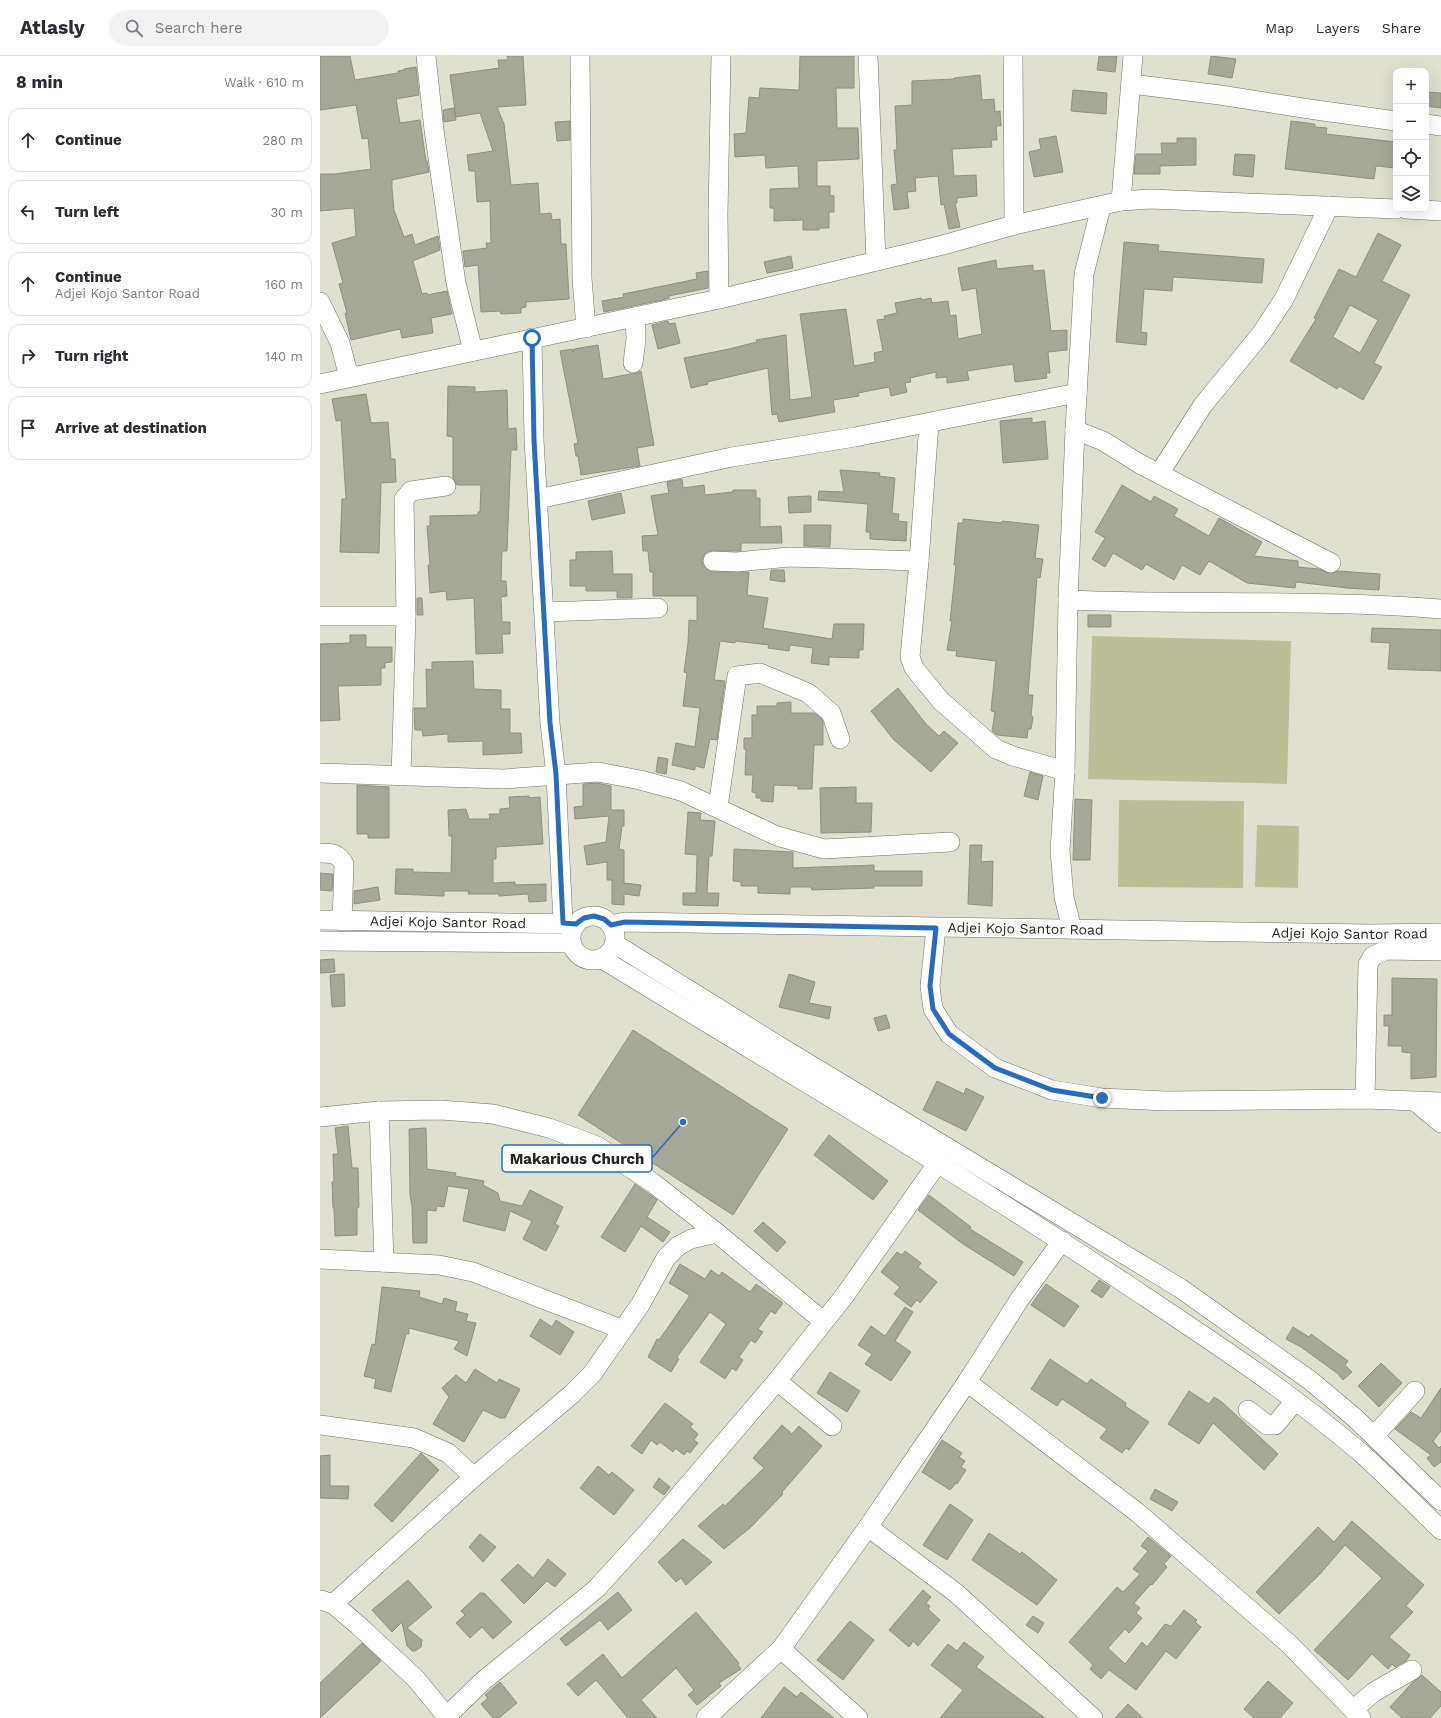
<!DOCTYPE html>
<meta charset="utf-8">
<style>
:root{--surface:#fff;--page:#f2f2f3;--text:#2b2b33;--muted:#7c7c81;--line:#e1e1e2}
body{margin:0;font-family:"Work Sans",sans-serif;background:var(--page);color:var(--text)}
.controls{position:absolute;right:12px;top:12px;display:grid;overflow:hidden;border-radius:8px;box-shadow:0 4px 16px #0002}
.controls button{width:36px;height:36px;display:grid;place-items:center;padding:0;border:0;border-bottom:1px solid var(--line);background:var(--surface);color:var(--text);font:20px sans-serif}
.stop{position:absolute;width:12px;height:12px;margin:-9px;border:3px solid #266dbe;border-radius:50%;background:#fff}
.stop.end{background:#266dbe;border-color:#fff;box-shadow:0 1px 4px #0008}
.list{margin:0;padding:0;list-style:none}
h2{display:flex;justify-content:space-between;align-items:center;height:52px;margin:0;padding:0 16px;font-size:17px}
h2 small{font-size:13px;font-weight:400;color:var(--muted)}
.list li{display:grid;grid-template-columns:26px 1fr auto;gap:12px;align-items:center;box-sizing:border-box;height:64px;margin:0 8px 8px;padding:0 8px;border:1px solid var(--line);border-radius:12px}
.list b{display:block;font-size:15px;white-space:nowrap}
.list p{margin:0;font-size:13px;white-space:nowrap;color:var(--muted)}
.list em{font-size:13px;font-style:normal;color:var(--muted)}
.icon{flex:none;width:22px;height:22px;fill:none;stroke:currentColor;stroke-width:2;stroke-linecap:round;stroke-linejoin:round}
.map{position:relative;flex:none;width:1121px;height:1662px;overflow:hidden}
header{display:flex;align-items:center;gap:24px;box-sizing:border-box;height:56px;padding:0 20px;background:var(--surface);border-bottom:1px solid var(--line)}
header strong{font-size:19px}
nav{display:flex;gap:22px;margin-inline-start:auto;font-size:14px}
.search{width:280px;height:36px;background:var(--page);display:flex;align-items:center;gap:10px;box-sizing:border-box;padding:0 14px;border-radius:22px;color:var(--muted);font-size:15px}
main{display:flex}
aside{flex:1;background:var(--surface)}
.map>svg:first-child{display:block}
.green{fill:#bcbe96}
.building{fill:#a5a797;stroke:#8f9081;fill-rule:evenodd}
.lines{fill:none;stroke-linecap:round;stroke-linejoin:round}
.minor-casing{stroke:#727365;stroke-width:20}
.minor{stroke:#fff;stroke-width:19}
.route{stroke:#266dbe;stroke-width:5}
.labels{text-anchor:middle;dominant-baseline:central;stroke-width:3;stroke-linejoin:round;paint-order:stroke}
.street-label{font-size:14px;fill:#262620;stroke:#fff}
.leader{fill:none;stroke:#266dbe;stroke-width:1.5}
.callout-dot{fill:#266dbe;stroke:#fff;stroke-width:1.5}
.callout{fill:#fff;stroke:#266dbe;stroke-width:1.5}
.callout-label{font-size:15px;text-anchor:middle;font-weight:bold;fill:#262620}
</style>
<header>
<strong>Atlasly</strong>
<div class="search"><svg class="icon" aria-label="search" viewBox="0 0 24 24"><circle cx="10" cy="10" r="6"/><path d="M15 15l6 6"/></svg>Search here</div>
<nav><a>Map</a><a>Layers</a><a>Share</a></nav>
</header>
<main>
<aside>
<h2>8 min<small>Walk · 610 m</small></h2>
<ul class="list">
<li><svg class="icon" aria-label="ahead" viewBox="0 0 24 24"><path d="M12 20V5M6 11l6-6 6 6"/></svg><div><b>Continue</b></div><em>280 m</em></li>
<li><svg class="icon" aria-label="left" viewBox="0 0 24 24"><path d="M17 20v-9H6M10 6l-5 5 5 5"/></svg><div><b>Turn left</b></div><em>30 m</em></li>
<li><svg class="icon" aria-label="ahead" viewBox="0 0 24 24"><path d="M12 20V5M6 11l6-6 6 6"/></svg><div><b>Continue</b><p>Adjei Kojo Santor Road</p></div><em>160 m</em></li>
<li><svg class="icon" aria-label="right" viewBox="0 0 24 24"><path d="M7 20v-9h11M14 6l5 5-5 5"/></svg><div><b>Turn right</b></div><em>140 m</em></li>
<li><svg class="icon" aria-label="arrive" viewBox="0 0 24 24"><path d="M6 21V4h12l-3 4 3 4H6"/></svg><div><b>Arrive at destination</b></div></li>
</ul>
</aside>
<div class="map">
<svg width="1121" height="1662" viewBox="0 0 1121 1662">
<rect width="100%" height="100%" fill="#dfe0d0"/>
<path class="green" d="M772,580l199,5 -4,143 -199,-5z
M799,744l125,1 -1,87 -125,-1z
M937,769l42,1 -1,62 -43,-1z"/>
<path class="building" d="M0,0h30l5,24 43,-7v-2l6,-1v-1l12,-2 3,28 -23,4 4,24 20,-3 6,41h1l2,11 -37,8v9l2,21 10,27 8,-3 3,11 23,-9 2,14 -27,11 9,33 5,-1v2l20,-4 5,23 -21,4 2,15 -31,5 -2,-9 -49,11 -6,-27h2l-8,-29 4,-1 -11,-40 24,-7 -2,-28 -34,3v-37h15l36,-5 -3,-31 -6,1 -6,-34 -36,5z
M187,0h16l3,49 -29,2 7,17 7,61 27,-2 2,31 11,-1 1,7 8,-1 1,25h5l3,55 -43,3v5l-5,1v5l-20,1 -1,-3 -19,1 -3,-47 -13,2 -2,-16 24,-3 -1,-5h5l-1,-42 -13,1 -2,-31h-6l-2,-16 26,-4 -13,-38 -24,4 -6,-42 49,-7 -1,-8h10z
M480,0h54v32h-18l1,40h21l1,31 -42,2v25h13v9l4,1v16h-5v16h-10v2h-16v-10l-29,1v-13h-4v-19l29,-1 -1,-22 -32,2 -1,-13 -30,2 -1,-23 12,-1 3,-36 10,1 1,-10 39,2z
M779,0h18l-2,16 -18,-2z
M891,0l25,3 -4,19 -24,-4z
M660,19l2,25 12,-1 1,13 5,-1 1,15h-5l1,14h-6l1,7 -40,2 2,27 22,-1 1,21 -20,2v5h-2l5,24 -11,2 -5,-25 -3,1 -3,-29 -23,2 1,13 -9,1 2,16 -15,2 -3,-25 6,-1 -3,-34h3l-2,-44 17,-1v-24l42,-2v-1z
M753,34l34,3 -1,21 -35,-3z
M1106,36l15,1v15l-15,-2z
M134,52l2,12 -12,2 -1,-12z
M250,65v19l-13,1 -2,-19z
M971,65l24,3v3l12,1 -1,6 70,8v26l-20,-2 -2,13 -89,-10z
M736,80l7,36 -29,5 -5,-25 12,-3 -2,-10z
M857,82h19v27l-36,1v8h-26l2,-20h26l-1,-11h16z
M915,98l20,1 -2,22 -20,-2z
M1058,177l23,12 -19,36 28,14 -36,68 8,4 -19,33 -24,-14 -2,3 -47,-28 26,-42 -2,-1 25,-49 17,8zM1030,249l28,15 -18,33 -27,-16z
M804,186l35,3 -1,6 106,8 -2,24 -89,-6 -1,14 -28,-2 -3,43 6,1 -1,12 -30,-3z
M471,200l2,12 -26,5 -3,-11z
M676,204l1,9 36,-4v6l11,-1 7,61 16,-1v20l-19,2 2,21h-4l1,5 -32,4 -2,-18 -46,7 2,9 -22,3v-6l-11,1v-6l-26,6 1,4 -6,1 2,9 -16,4 -2,-9 -31,6 1,3 -26,4 2,12 -56,10 -2,-8 -5,1 -4,-47 -61,14 1,2 -17,4 -7,-30 45,-9 28,-7 -1,-2 30,-5 4,65 22,-3 -12,-83 46,-5 8,57 21,-4 -1,-9 9,-2 -6,-31 8,-1 -1,-3 13,-3 -2,-10 26,-5 1,2 9,-2 1,5 16,-2 2,15 6,-1 2,24 24,-5 -6,-46 -14,3 -4,-23z
M388,215v17l-39,8v2l-7,2 -58,12 -2,-11 22,-4 -1,-3 20,-4 54,-11 -1,-6z
M348,265l1,3 6,-1 5,20 -22,6 -6,-24z
M278,289l5,34 34,-6 4,-2 13,74 -17,3 3,18 -59,9 -3,-19h-2l-2,-12 4,-1 -18,-92 12,-2 1,3 1,-3z
M128,330l27,1v5l32,-2 1,39 8,-1 1,22h-6l-4,101h-5l-1,30h5l1,15 -6,1 1,25h8v12h-8l1,19 -27,1 -2,-56 -27,2 -1,-9 -16,2 -2,-28h2l-3,-39h3v-10l48,-1v-3h2l1,-27h-24l-4,-7v-41l-6,-1z
M46,338l5,29 17,-1 3,37h4l1,23 -15,1 -2,70 -39,-1 2,-53h4l-5,-79 -5,1 -4,-22z
M712,362v5l13,-2 3,38 -45,4 -3,-42z
M520,414l40,3 -1,3 16,2 -3,35 7,1 -1,7 9,1 -1,19 -36,-2v-7h-4l2,-28 -50,-4 1,-9 25,1z
M362,423l1,9 21,-3 1,10 28,-3v-2h23v8h4v29l21,-1 1,17h-41v8h-33l-4,4 -2,5 1,6 9,6h37l-2,23 21,3 -5,30 69,11 2,-15h30l-1,26h-4v8l-30,-1v8l-18,-2 2,-15 -23,-3 -1,6 -21,-3 1,-3 -34,-4v2l-15,-2 -6,39 11,1 -8,59 -7,-1 -6,29 -9,-2v4l-23,-5 4,-22 19,4 5,-39 -17,-2 4,-33 -3,-1 4,-29 1,-23 8,1v-25h-44v-24h-3l-2,-21h-5l-1,-15 16,-1 -7,-39 18,-3 -2,-11z
M802,429l29,17 3,-6 24,13 -4,7 35,20 10,-18 43,24 -8,14 44,5v6l21,2 12,5 7,-3 42,3 -1,16 -32,-2 -51,-6 -1,6 -48,-5 -38,-22 -9,14 -18,-10 -8,15 -28,-16 -4,6 -29,-17 -8,14 -13,-8 13,-21 -10,-6z
M301,437l4,20 -33,7 -4,-19z
M491,440v16l-22,1 -1,-16z
M643,463l39,4v-2l37,4 -4,33 8,1 -3,19 -3,-1 -9,118h5l-2,21 2,1 -2,12h-3l-1,9 -30,-3 -5,-4 3,-19 -4,-1 5,-50 -40,-5 1,-5 -10,-1 5,-29h-2l6,-56h-2l4,-42h5z
M484,469h27l-1,22 -26,-1z
M292,495l1,23h19v24h-15v-7h-31v-5h-16v-26h6v-8z
M451,514h13l1,12 -15,-2z
M97,542h5l1,17h-6z
M768,559h23v12h-23z
M1052,572l69,2v41l-53,-2 2,-26 -19,-1z
M30,579h16v12h26v15l-7,1v5h-4v17l-43,1 2,34 -20,1v-77l30,-1z
M153,605l1,28 27,1v19h9v24h11l1,20 -39,2v-14l-35,1v-8l-25,2 -1,-6h-7l-1,-22h13l-1,-39 6,1v-8z
M578,632l28,36 13,12 5,-5 14,12 -27,29 -38,-33 -22,-28z
M471,646v11h23l8,6 1,5v21h-9l-2,44h-14v-3l-24,-1 -1,17 -12,-1v-3h-5v-5l-4,-1 1,-17h-8l1,-26h-2v-11h8v-23h5v-9h20v-3z
M338,701l10,2 -2,15 -10,-2z
M710,716l13,4 -5,24 -14,-4z
M277,727l14,3v24h13v16h-2l-3,23 5,1v33l17,2 -2,11 -15,-2v11l-12,-1v-24h-5v-18l-20,3 -3,-19 22,-4 3,-26 -34,3 -1,-12 9,-1v-22z
M37,729l32,2v51h-21v-4h-11z
M536,731v16h16l-1,29 -50,1 -1,-45z
M209,740v2l11,-1 3,47 -47,3v12h-3v24l22,-1v3l31,-1v17l-17,1 -1,-8 -29,2v-2h-31l1,-3h-25v5l-49,-2 1,-25h17v3l38,1 1,-37h-3l-1,-26 18,-1 3,10h21l-1,-5h11v-5l10,-1 -1,-11z
M755,743l17,1 -2,60h-17z
M368,756l13,1 -1,7 15,1 -3,35h-3l-2,37h12l-1,13 -35,-1v-12h13l1,-38 -12,-1z
M650,789h12l-1,17 12,-1 -1,45 -24,-2z
M414,793l59,3v16l81,-3v6h48v15h-48v2l-62,2 -1,-3h-21v7l-32,-1v-7h-17v-4l-8,-1z
M0,817l13,1 -1,17 -12,-1z
M58,831l2,13 -26,4v-13z
M14,903l1,13 -15,1v-13z
M24,918l1,32 -13,1 -2,-32z
M469,918l26,8 -6,21 22,4 -2,12 -50,-12z
M1072,922l45,1 -1,98 -25,2v-26l-9,-1v-6h-14l1,-20h-5v-11h8z
M566,959l4,13 -12,3 -4,-13z
M313,974l155,99 -55,86 -155,-100z
M617,1025l27,13 2,-6 18,9 -18,34 -43,-21z
M28,1070l4,42h6l1,39 -2,1v27l-22,1 -1,-28h-1l-1,-26h2l-1,-28h5l-3,-26z
M106,1072l1,41 29,4 -1,3 29,5 -1,4 15,8 2,8 22,5 8,-16 33,17 -8,17 4,2 -13,25 -23,-12 9,-18 -22,-10 -5,20 -42,-10 6,-32 -21,-3 -4,21 -7,-1 -1,5 -9,-1v33h-14l-1,-37 -2,-11 -1,-66z
M509,1079l59,46 -15,19 -59,-45z
M315,1128l22,16 -10,17 23,15 -7,10 -22,-16 -16,26 -24,-15z
M609,1139l42,32 -1,2 53,33 -9,14 -51,-32 -45,-34z
M443,1166l23,20 -9,10 -23,-21z
M585,1195l16,12 -3,4 19,15 -17,21 -3,-3 -6,7 -17,-13 6,-7 -19,-15 16,-20 5,3z
M360,1208l25,15 6,-9 8,6 3,-4 28,20 6,-8 27,19 -8,11 -4,-3 -13,18 5,3 -8,11 -4,-3 -12,17 4,3 -7,11 -4,-3 -7,11 -25,-17 26,-38 -16,-12 -33,45 2,2 -8,13 -23,-15 9,-18 2,1 30,-43v-2l-20,-12z
M779,1224l11,7 -8,11 -11,-7z
M726,1228l33,22 -15,21 -33,-22z
M62,1231l38,4 -1,6 23,7 2,-6 13,4 -2,9 13,3 -2,7 10,2 -9,33 -13,-7 5,-8 -50,-13v6h-3l-15,58 -17,-4 2,-9 -12,-3 8,-32 3,1z
M585,1251l8,5 -18,29 16,11 -20,29 -26,-17 7,-10 -14,-9 13,-19 14,10z
M220,1263l12,8 4,-7 18,12 -14,23 -30,-19z
M973,1271l16,10 2,-3 37,27 -3,4 7,7 -9,8 -6,-7 -36,-26 -15,-8z
M730,1303l37,25 4,-5 35,24 -1,3 24,16 -20,28 -3,-2 -4,5 -22,-15 7,-9 -45,-30 -5,7 -26,-17z
M1061,1307l21,20 -23,24 -21,-21z
M155,1313l22,14 2,-4 21,10 -15,29h-5l-17,-8 -19,32 -31,-18 16,-27 -7,-9 14,-13 10,8z
M510,1316l30,19 -13,21 -30,-19z
M1121,1332v43l-8,10 6,7 2,-2v16l-7,5 -7,-9 4,-3 -36,-26 16,-17 10,6z
M869,1335l20,13 5,-7 8,5 56,52 -14,16 -51,-47 -14,21 -31,-20z
M345,1347l28,21 -3,3 8,7 -4,6 4,3 -8,10 -3,-2 -3,4 -9,-7 -2,4 -13,-10 -3,3 -6,-5 -9,14 -11,-8z
M462,1369l10,9 7,-8 23,20 -40,46 1,2 -32,33 -27,22 -26,-23 25,-22 2,2 39,-38 -11,-10z
M622,1384l20,13 -3,4 6,4 -4,6 5,3 -9,14 -1,-1 -6,7 -28,-18z
M101,1397l18,17 -47,52 -18,-17z
M10,1399v31h19l-1,13 -28,-1v-42z
M278,1410l11,9 3,-3 22,18 -20,25 -34,-27z
M339,1422l11,9 -6,8 -11,-8z
M835,1433l23,13 -6,9 -22,-12z
M630,1448l23,16 -26,40 -24,-15z
M1032,1465l72,64 -18,21 7,6 -24,25 21,18 -4,6 -11,6 -3,-3 -4,5 -16,-15 -24,26 -34,-30 68,-72 -37,-33 -25,29 -41,40 -23,-22 62,-65 16,15z
M669,1477l31,21 2,-2 35,28 -20,25 -65,-45z
M160,1478l16,13 -13,15 -14,-15z
M828,1481l23,19 -7,8 3,3 -15,18 -1,-1 -17,19 6,5 -4,5 6,5 -13,15 -4,-4 -17,19 17,16 17,-22 5,5 18,-23 6,2 13,-16 13,10 -2,2 6,5 -25,32 -10,-8 -30,39 -27,-20 -8,9 -11,-10 3,-4 -24,-23 48,-55 6,5 17,-18 -7,-5 15,-18 -7,-5z
M363,1483l29,23 -26,23 -5,-7 -5,4 -18,-20z
M228,1503l18,15 -11,13 -8,-6 -23,23 -23,-24 17,-16 15,14z
M88,1524l24,27 -25,21 15,12 -1,7 -6,4h-3l-5,-5 -5,-24 -10,10 -20,-22z
M603,1534l8,7 -5,6 4,3 -2,3 12,11 -22,26 -5,-5 -4,6 -20,-17z
M298,1536l14,18 -24,20 -8,-10 -34,26 -6,-7z
M160,1537h4l28,29 -19,17 -11,-12 -12,11 -14,-15 9,-8 -4,-4z
M376,1556l43,51 -1,2 3,4 -22,14 2,3 -24,19 -9,-10 6,-5 -18,-22 -35,32 16,18h-29l-32,-38 -18,16 -11,-12 36,-30 19,24z
M713,1560l11,7 -6,10 -12,-8z
M530,1565l24,19 -31,40 -26,-20z
M644,1586l20,15 -8,10 69,51h-105l23,-28 -32,-25 17,-21 9,7z
M42,1587l19,18 -61,57v-35z
M1102,1619l19,17v14l-11,12h-28l-12,-11 22,-24z
M948,1625l25,22 -13,15h-26l-10,-9z
M180,1626l17,21 -18,15h-6l-12,-14 7,-6 -3,-3z
M464,1631l13,10 4,-5 33,26h-73z
M808,1648l15,14h-28z"/>
<g class="lines">
<defs>
<g id="minor">
<path d="M106,0l8,74 22,153 17,68"/>
<path d="M260,0l2,222 4,50"/>
<path d="M548,0l8,205"/>
<path d="M693,0l1,169"/>
<path d="M811,28l89,11 96,15 80,11"/>
<path d="M1106,68l15,2"/>
<path d="M801,145l12,-145"/>
<path d="M1086,153l35,2"/>
<path d="M399,243l-1,-85 3,-158"/>
<path d="M0,246l20,41 9,34"/>
<path d="M212,282l2,102 16,283 6,52 7,148"/>
<path d="M313,307l3,-24 -1,-22"/>
<path d="M0,328l399,-85 224,-54 71,-20 107,-24 29,-2 246,10"/>
<path d="M609,367l-10,138 -9,96 4,11 27,33 55,48 17,7 52,15"/>
<path d="M755,374l28,11 37,23 191,99"/>
<path d="M839,418l44,-69 58,-71 23,-35 45,-93"/>
<path d="M218,443l194,-42 123,-20 222,-44"/>
<path d="M393,505l24,1 52,-5 130,4"/>
<path d="M748,544c124,5 249,-1 373,9"/>
<path d="M225,556l113,-4"/>
<path d="M0,560h86"/>
<path d="M0,717l183,6 95,-7 42,8 41,11 96,45 47,13 126,-7"/>
<path d="M81,720l5,-160 -2,-117 7,-8 35,-5"/>
<path d="M398,751l19,-131 23,-3 48,20 23,20 9,26"/>
<path d="M0,797c12,0 18,0 24,11l-2,57"/>
<circle cx="273" cy="882" r="22"/>
<path id="s1" d="M0,864l256,4"/>
<path id="s2" d="M291,869l14,-3 745,12 71,-1"/>
<path d="M616,872l-6,58 3,23 16,25 46,34 57,22 50,8 64,3 199,-2 76,3"/>
<path d="M752,873l-8,-32 -4,-46 5,-80 3,-171 7,-170 9,-156 17,-67"/>
<path d="M0,885l251,2"/>
<path d="M295,888l164,102 401,242 131,93 44,37 86,83"/>
<path d="M282,903c174,106 351,210 521,323 81,54 163,107 237,170 28,25 54,52 81,78"/>
<path d="M1045,1043l3,-135 5,-8 13,-6 55,1"/>
<path d="M1096,1046l25,21"/>
<path d="M59,1055l5,151"/>
<path d="M0,1061l59,-6 62,-1 52,4 56,14 48,18 56,37 64,50 106,88"/>
<path d="M0,1203l119,6 34,7 148,57"/>
<path d="M457,1325l55,45"/>
<path d="M647,1326l171,131 150,130 73,75"/>
<path d="M928,1354l19,15h8l20,-24"/>
<path d="M0,1369l94,13 34,15 26,24"/>
<path d="M1054,1380l41,-45"/>
<path d="M548,1471l88,66 137,125"/>
<path d="M1,1544l12,4 25,21 58,54 32,39"/>
<path d="M13,1548l141,-127 98,-83 20,-20 48,-69 26,-47 12,-12 13,-7 26,-6"/>
<path d="M461,1593l77,69"/>
<path d="M1034,1653l20,-17 38,-22"/>
<path d="M127,1660l36,-35 113,-92 52,-57 129,-151 68,-86 92,-131"/>
<path d="M386,1662l75,-69 87,-122 99,-145 52,-82 43,-59"/>
</g>
</defs>
<use href="#minor" class="minor-casing"/>
<use href="#minor" class="minor"/>
</g>
<g class="lines">
<path class="route" d="M212,282l2,102 16,283 6,51 7,149 13,1 8,-6 10,-2 10,3 7,6 14,-3 311,6 -6,58 3,23 16,25 46,34 57,22 50,8"/>
</g>
<g class="labels">
<g class="street-label">
<text stroke="none"><textPath href="#s1" startOffset="128">Adjei Kojo Santor Road</textPath></text>
<text stroke="none"><textPath href="#s2" startOffset="415">Adjei Kojo Santor Road</textPath></text>
<text stroke="none"><textPath href="#s2" startOffset="739">Adjei Kojo Santor Road</textPath></text>
</g>
</g>
<path class="leader" d="M363 1066L332 1102"/>
<circle class="callout-dot" cx="363" cy="1066" r="4"/>
<rect class="callout" x="182" y="1089" width="150" height="27" rx="4"/>
<g class="callout-label">
<text x="257" y="1108">Makarious Church</text>
</g>
</svg>
<div class="controls">
<button>+</button>
<button>−</button>
<button><svg class="icon" aria-label="locate" viewBox="0 0 24 24"><circle cx="12" cy="12" r="6"/><path d="M12 2v4M12 18v4M2 12h4M18 12h4"/></svg></button>
<button><svg class="icon" aria-label="layers" viewBox="0 0 24 24"><path d="M12 4l9 5-9 5-9-5zM3 14l9 5 9-5"/></svg></button>
</div>
<div class="stop" style="left:212px;top:282px"></div>
<div class="stop end" style="left:782px;top:1042px"></div>
</div>
</main>
